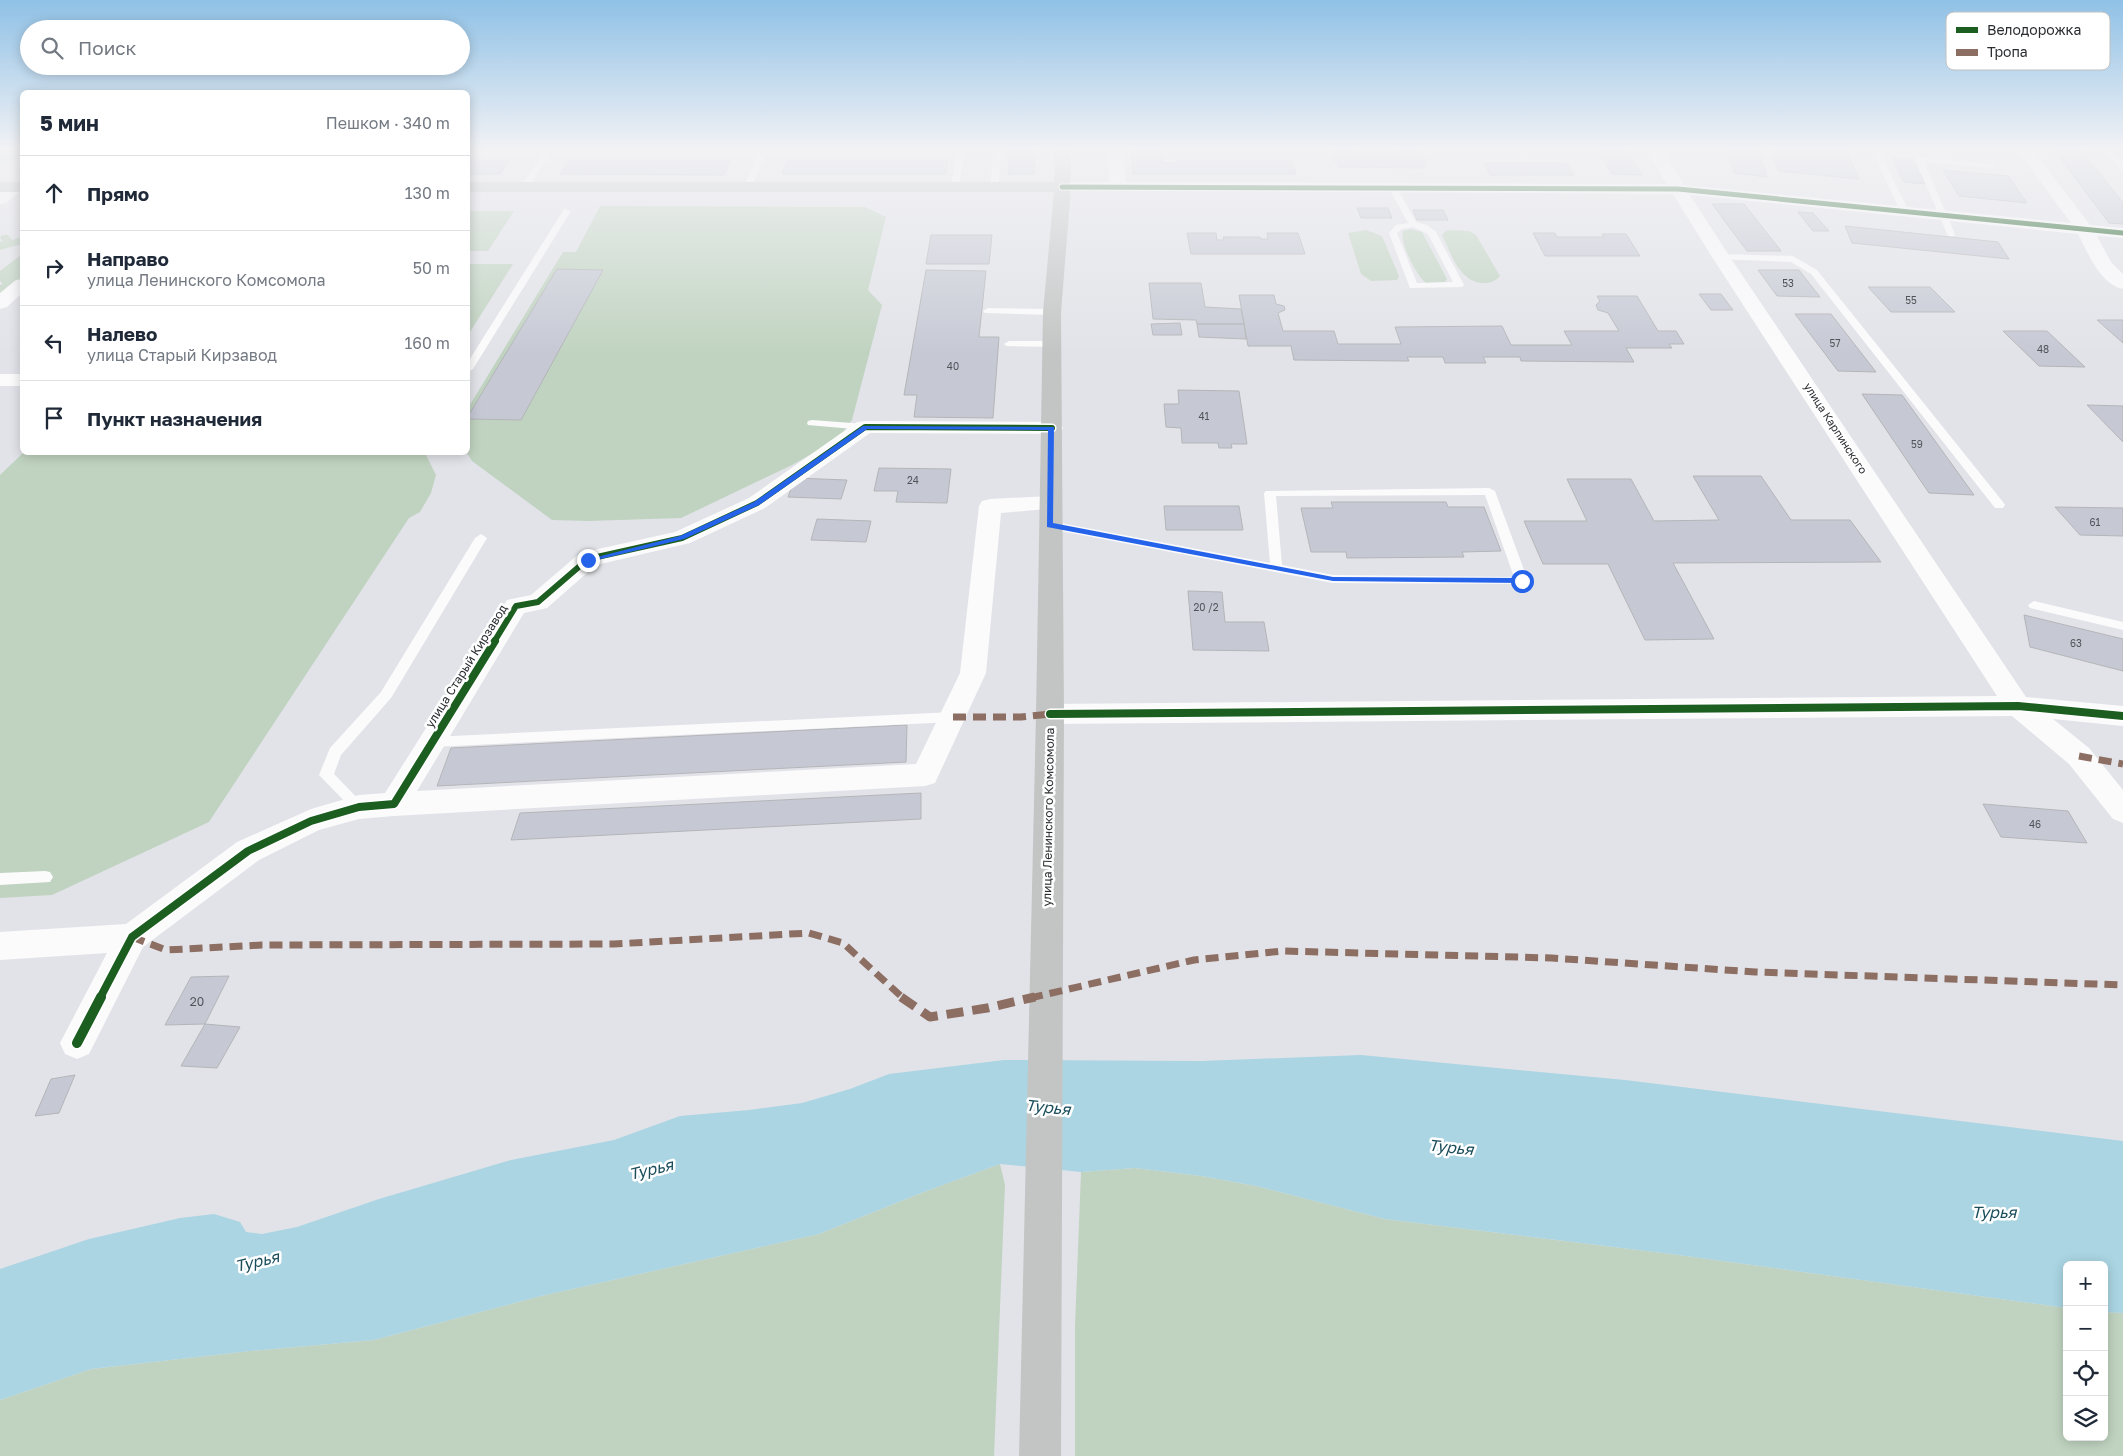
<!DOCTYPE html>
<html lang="ru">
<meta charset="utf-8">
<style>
:root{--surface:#fff;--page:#f2f2f3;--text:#1f2937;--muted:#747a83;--line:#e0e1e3}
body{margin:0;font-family:"Golos Text",sans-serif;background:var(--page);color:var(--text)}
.controls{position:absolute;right:15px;bottom:15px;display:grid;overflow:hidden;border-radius:8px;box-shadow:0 2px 12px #0003}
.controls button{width:45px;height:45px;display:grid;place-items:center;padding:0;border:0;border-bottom:1px solid var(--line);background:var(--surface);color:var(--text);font:25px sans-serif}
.stop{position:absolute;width:15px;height:15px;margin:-11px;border:4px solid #2563eb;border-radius:50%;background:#fff}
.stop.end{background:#2563eb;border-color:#fff;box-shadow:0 1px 5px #0008}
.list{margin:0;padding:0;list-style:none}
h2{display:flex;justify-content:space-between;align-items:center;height:65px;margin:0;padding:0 20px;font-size:21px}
h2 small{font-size:16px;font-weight:400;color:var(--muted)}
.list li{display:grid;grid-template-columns:32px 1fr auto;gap:15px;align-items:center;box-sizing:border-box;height:75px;padding:0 20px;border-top:1px solid var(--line)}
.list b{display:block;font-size:19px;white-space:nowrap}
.list p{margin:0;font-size:16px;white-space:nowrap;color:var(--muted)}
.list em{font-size:16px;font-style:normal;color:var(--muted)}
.icon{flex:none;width:28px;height:28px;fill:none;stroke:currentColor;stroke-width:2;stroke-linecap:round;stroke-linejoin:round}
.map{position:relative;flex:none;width:2123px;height:1456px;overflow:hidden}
.search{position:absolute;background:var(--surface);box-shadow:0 2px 12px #0003;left:20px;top:20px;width:450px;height:55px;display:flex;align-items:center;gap:12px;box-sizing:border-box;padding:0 18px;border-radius:28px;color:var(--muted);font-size:19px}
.panel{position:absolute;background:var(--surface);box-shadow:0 2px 12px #0003;left:20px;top:90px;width:450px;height:365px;border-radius:8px}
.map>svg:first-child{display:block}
.green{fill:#c0d3c0}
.water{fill:#abd5e3}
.building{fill:#c6c9d4;stroke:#b4b5b8}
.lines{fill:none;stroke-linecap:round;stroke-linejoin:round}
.service{fill:#fbfbfc;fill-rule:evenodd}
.minor{fill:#fbfbfc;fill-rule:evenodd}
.secondary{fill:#c3c5c4;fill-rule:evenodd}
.quiet-far1{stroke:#8d6e63;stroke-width:7;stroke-dasharray:13 7;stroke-linecap:butt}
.quiet{stroke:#8d6e63;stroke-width:9;stroke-dasharray:17 9;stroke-linecap:butt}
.cycleway-far3-casing{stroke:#fff;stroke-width:7}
.cycleway-far2-casing{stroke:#fff;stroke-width:9}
.cycleway-far1-casing{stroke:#fff;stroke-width:11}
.cycleway-casing{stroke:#fff;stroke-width:13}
.cycleway-far3{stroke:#1b5e20;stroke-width:5}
.cycleway-far2{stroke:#1b5e20;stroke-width:6}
.cycleway-far1{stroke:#1b5e20;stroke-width:8}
.cycleway{stroke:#1b5e20;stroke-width:10}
.route{fill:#2563eb}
.labels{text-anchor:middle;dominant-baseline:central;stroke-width:5;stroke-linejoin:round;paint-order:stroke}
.number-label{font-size:10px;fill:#515358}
.far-street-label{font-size:11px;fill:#2a2c2f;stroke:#fff}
.street-label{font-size:12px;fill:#2a2c2f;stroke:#fff}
.near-number-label{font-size:12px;fill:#515358}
.near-water-label{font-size:16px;font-style:italic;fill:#1b4d5b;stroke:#fff}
.key{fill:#fff;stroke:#bfc0c1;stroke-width:1}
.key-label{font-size:14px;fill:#2a2c2f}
</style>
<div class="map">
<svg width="2123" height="1456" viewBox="0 0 2123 1456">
<rect width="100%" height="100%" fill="#e2e3e8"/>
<path class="green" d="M5,150h17v8l-22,6v-10z
M600,206l265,1 21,10 -18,73 14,15 -30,115 -14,19 -46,26 -111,53 -93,3 -36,-1 -80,-59 -5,-8 1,-45 95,-156h13z
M468,211h46l-26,40h-20z
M1411,229l11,3 25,47 -2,3 -19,1c-10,-8 -26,-40 -23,-52z
M1366,230l16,6 17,40 -2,4 -26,1 -10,-7 -13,-41z
M1447,230l22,1 7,4 24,41c-5,6 -10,7 -17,7 -24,-1 -32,-30 -41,-48z
M2,235h6l4,5 10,-3v7l-22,6v-8l3,-1 -3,-3z
M22,254v24l-22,19v-12l3,-1 -3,-3v-10z
M468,264h45l-45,71z
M23,453h402l11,22 -5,18 -11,19 -11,6 -200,304 -157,73 -52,3v-423z
M1000,1164l5,21 -11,271h-994v-56l91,-31 159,-18 124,-11 167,-44 278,-62 102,-41z
M1135,1168l66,8 55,10 129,33 286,35 396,54v129h37v-125l19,1v143h-1048v-130l6,-154z"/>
<path class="water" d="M1361,1055l264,25 498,61v172l-19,-1v-47h-37v43l-396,-54 -286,-35 -129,-33 -55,-10 -66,-8 -54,4 -81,-8 -79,29 -102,41 -278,62 -167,44 -124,11 -159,18 -91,31v-131l89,-30 91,-21 34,-4 26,8 6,10 16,2 35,-7 82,-28 132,-39 103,-20 66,-24 69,-6 53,-7 48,-14 39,-15 115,-14 198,1z"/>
<path class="building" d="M1010,150h25l-1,24h-26z
M1131,150h30l2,13h16l-1,-2h114l4,13h-163z
M1333,150h22l2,6h43l-3,-6h22l3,7 5,4 -3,1 2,6 -87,-1 -2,-5 -4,-2 -1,-2 3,-2z
M1598,150h29l15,25 -30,-1z
M1727,150h31l9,27 -33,-4z
M1771,150h75l13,29 -81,-8z
M2054,150h27l42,53v21l-14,-1z
M1891,157l21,2 13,25 -21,-2z
M468,160h42l-10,14h-32z
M569,160h162l-7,15 -164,-1z
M787,161h161l-3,13h-163z
M1484,163h82l8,12h-84z
M1943,170l65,6 19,27 -68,-7z
M1712,204h32l37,47h-34z
M1357,208h31l4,10h-31z
M1413,210h30l5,10h-31z
M1798,212l15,1 16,18h-16z
M1845,226l153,16 11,17 -157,-16z
M1187,233h29l1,7h7l-1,-3h37l1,2h7l-1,-6h31l7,21h-114z
M1533,233h22l2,4h47l-2,-3h24l14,22h-95z
M931,235h61l-3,29h-63z
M557,269l46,1 -82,150 -53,-1v-3z
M926,270l60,1 -7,66h20l-6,81 -79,-1 3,-22h-13z
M1758,270h41l21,27 -43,-1z
M1149,283h52l4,24 36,2 3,15h-47l-1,-4 -43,-1z
M1868,287h62l25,25h-64z
M1699,294h22l12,16h-22z
M1239,295h35l2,9 8,2 1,4 -7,3 5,18h51l4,13h63l-6,-17 107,-1 9,19h61l-8,-14h55l-11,-18 -10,-3 -2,-5 4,-4 -3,-5h40l21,35h18l8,13h-15l3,4h-46l8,14 -113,-1 -1,-4h-37l3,6h-41l-2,-6h-36l2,4 -115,-1 -3,-14h-43z
M1795,314h36l45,58 -38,-1z
M2097,320h26v23z
M1180,323l2,12h-29l-2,-11z
M1197,324h47l2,15 -47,-2z
M2003,331h44l38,36 -46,-1z
M1178,390l61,1 8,53h-16l1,4h-13l-1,-5h-36l-1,-15 -15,-1 -2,-23h15z
M1862,394l40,1 72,100 -45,-2z
M2087,405l36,1v36z
M879,468l72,1 -4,34 -51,-1 2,-11h-24z
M1693,476h68l30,44h59l31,42 -208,1 41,76 -69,1 -37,-76h-65l-19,-43h63l-20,-42h64l23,42 65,-1z
M795,478l52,2 -6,19 -53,-2z
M1331,502h115l2,5h36l17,44 -39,1 2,5 -117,1 -1,-6h-35l-10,-44h32z
M1164,506h75l4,24h-77z
M2055,507l68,1v28l-43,-1z
M817,519l54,2 -5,21 -55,-2z
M1188,591l34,1 3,30h39l5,29 -76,-1z
M2024,615l99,24v32l-93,-24z
M907,725l-1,37 -469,24 14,-38z
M921,793v26l-410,21 9,-27z
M1983,804l85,7 19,32 -86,-6z
M229,976l-24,48 -40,1 26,-48z
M205,1024l35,3 -23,41 -36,-2z
M75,1075l-16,38 -24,3 16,-37z"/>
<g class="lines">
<path class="service" d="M994,150h8l-4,37 -4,2 -4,-2z
M1871,150h8l29,60 -1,2 -7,-2z
M2104,150h8l11,13v7h-3z
M960,151l4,2 -5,34 -4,2 -4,-2 5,-32 -192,1 -12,31 -4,2 -4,-2 12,-31h-207l-22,33h-3l-4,-2 22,-31h-74v-4z
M1916,157l76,7 4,2 -4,2 -68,-6 31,72 -1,2h-6l-33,-77z
M1390,186h6l20,36 11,3 9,7 28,53 -2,2 -52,1 -21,-55 7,-8 12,-2 -19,-35zM1413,227l15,7 25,48 -36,1 -20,-50 5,-4z
M564,209l7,2 -98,158 -5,3v-10z
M1721,254l72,2 24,14 186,232 2,3 -2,3h-8l-184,-234 -20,-12 -73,-3v-4z
M988,308l64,1 5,3 -5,3 -67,-2 -2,-2z
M1009,341h43l5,3 -5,3 -46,-1 -2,-2z
M812,420l53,4 5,3 -5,3 -57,-5 -1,-2 1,-2z
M1489,488l6,3 33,90 -2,3 -193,-1 -283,-54 -6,-4 6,-4 220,42 -6,-70 2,-2zM1485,495l29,82 -181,-2 -51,-10 -6,-69z
M481,534l6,4 -96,160 -50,57 -7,19 32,33 -2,4 -5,2 -5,-2 -35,-36 11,-27 51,-56 94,-154z
M2034,601l89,21v8l-93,-22 -2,-3z
M953,712l5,1 2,4 -2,4 -5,1 -521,25 -5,-1 -2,-4 2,-4 5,-1z
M45,871l5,1 3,5 -3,5 -50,3v-12z"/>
<path class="minor" d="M1107,150h16l3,32 541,2 -21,-34h16l22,35 387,38 -54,-73h16l57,75 33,3v10l-26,-2 14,26 12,12v15c-23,-5 -35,-36 -45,-55l-388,-39 40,62 296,440 97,9v20l-70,-7 36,29 34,42v33l-10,-4 -44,-55 -57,-48 -962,8 -10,-3 -4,-7 4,-7 10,-3 947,-8 -285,-439 -39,-63 -617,-4 -2,-3 2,-3 6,-2h48z
M16,182l6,3v5l-16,13 -6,1v-13l10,-7z
M22,279v14l-15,14 -7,2v-16l16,-13z
M0,374h22v12h-22z
M865,421l187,1 8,1 3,5 -3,5 -8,1 -182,-1 -105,75 -75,35 -94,22 -49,43 -23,5 -107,178 499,-27 44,-91 19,-167 3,-5 8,-2 60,-3 8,2 3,5 -3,5 -57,5 -15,160 -51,110 -10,3 -531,30 -35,3 -40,11 -60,30 -116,87 -54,107 -12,5 -12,-5 -5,-11 47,-90 -107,7v-28l126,-8 111,-82 74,-33 48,-14 26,-2 122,-193 24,-5 49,-42 95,-21 74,-34 108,-76z"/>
<path class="secondary" d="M1055,150h16l-1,51 -9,111 3,402 -3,742h-42l17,-742 7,-402 11,-120h-586v-10h586z
M0,182h22v10h-22z"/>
<path class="quiet-far1" d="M953,717h68l29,-3
M2079,756l44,8
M132,937l34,13 96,-5 352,-1 195,-11 34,10 60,55
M1030,998l164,-38 89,-9 269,7 203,14 368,13"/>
<path class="quiet" d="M901,997l29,20 57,-9 48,-11"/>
<defs>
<path id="cycleway-far3" d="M1062,187l616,2 445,44"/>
<path id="cycleway-far2" d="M494,642l22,-36 22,-4 50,-43 94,-21 75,-35 108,-76 187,1"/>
<path id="cycleway-far1" d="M1050,714l968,-8 105,10
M100,998l32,-61 116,-86 63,-30 48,-14 35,-3 101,-163"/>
<path id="cycleway" d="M77,1043l24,-46"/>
</defs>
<use href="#cycleway-far3" class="cycleway-far3-casing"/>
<use href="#cycleway-far2" class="cycleway-far2-casing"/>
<use href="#cycleway-far1" class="cycleway-far1-casing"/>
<use href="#cycleway" class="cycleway-casing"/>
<use href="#cycleway-far3" class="cycleway-far3"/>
<use href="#cycleway-far2" class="cycleway-far2"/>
<use href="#cycleway-far1" class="cycleway-far1"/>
<use href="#cycleway" class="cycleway"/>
</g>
<linearGradient id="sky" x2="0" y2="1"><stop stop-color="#8fc1e6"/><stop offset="0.42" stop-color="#f2f2f5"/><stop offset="1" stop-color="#f2f2f5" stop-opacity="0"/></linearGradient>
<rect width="2123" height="354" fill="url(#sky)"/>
<path class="route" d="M863,426l191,1 -1,96 280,54 189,1 4,3 -4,2 -189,-2 -286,-54 1,-97 -181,-1 -108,76 -75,34 -96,23 -3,-2 95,-24 74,-34z"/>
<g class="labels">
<g class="number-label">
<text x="1788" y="283">53</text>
<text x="1911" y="300">55</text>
<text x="1835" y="343">57</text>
<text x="2043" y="349">48</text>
<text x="953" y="366">40</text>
<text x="1204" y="416">41</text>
<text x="1917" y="444">59</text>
<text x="913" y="480">24</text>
<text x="2095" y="522">61</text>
<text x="1206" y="607">20 /2</text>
<text x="2076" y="643">63</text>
<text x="2035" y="824">46</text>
</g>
<g class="far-street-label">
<text transform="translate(1836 428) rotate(57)">улица Карпинского</text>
</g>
<g class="street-label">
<text transform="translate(466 666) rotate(-58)">улица Старый Кирзавод</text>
<text transform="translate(1048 817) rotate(-89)">улица Ленинского Комсомола</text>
</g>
<g class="near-number-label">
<text x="197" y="1001">20</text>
</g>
<g class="near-water-label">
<text transform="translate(1048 1107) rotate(6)">Турья</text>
<text transform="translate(1451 1147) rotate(6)">Турья</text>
<text transform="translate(651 1169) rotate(-13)">Турья</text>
<text x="1994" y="1212">Турья</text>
<text transform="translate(257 1261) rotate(-13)">Турья</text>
</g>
</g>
<rect x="1946" y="12" width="164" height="58" rx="8" class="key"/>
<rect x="1956" y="27" width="22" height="6" fill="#1b5e20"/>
<rect x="1956" y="49" width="22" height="7" fill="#8d6e63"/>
<g class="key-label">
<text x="1987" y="35">Велодорожка</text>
<text x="1987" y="57">Тропа</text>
</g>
</svg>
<div class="controls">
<button>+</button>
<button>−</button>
<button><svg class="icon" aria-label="locate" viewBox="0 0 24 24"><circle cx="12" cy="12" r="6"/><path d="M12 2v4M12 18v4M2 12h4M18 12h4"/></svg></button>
<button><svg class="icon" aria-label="layers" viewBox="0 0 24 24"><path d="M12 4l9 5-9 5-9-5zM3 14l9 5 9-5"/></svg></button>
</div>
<div class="stop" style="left:1522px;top:581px"></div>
<div class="stop end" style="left:588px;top:560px"></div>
<div class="search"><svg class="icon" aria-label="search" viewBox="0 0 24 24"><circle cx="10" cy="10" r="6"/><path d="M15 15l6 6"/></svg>Поиск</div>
<section class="panel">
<h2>5 мин<small>Пешком · 340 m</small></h2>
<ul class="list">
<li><svg class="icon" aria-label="ahead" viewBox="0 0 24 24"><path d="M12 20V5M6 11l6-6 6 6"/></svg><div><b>Прямо</b></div><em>130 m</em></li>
<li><svg class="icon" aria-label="right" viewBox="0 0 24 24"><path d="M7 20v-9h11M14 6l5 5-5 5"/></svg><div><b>Направо</b><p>улица Ленинского Комсомола</p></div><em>50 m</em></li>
<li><svg class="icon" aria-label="left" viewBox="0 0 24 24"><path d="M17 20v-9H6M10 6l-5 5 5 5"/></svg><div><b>Налево</b><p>улица Старый Кирзавод</p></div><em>160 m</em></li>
<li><svg class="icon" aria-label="arrive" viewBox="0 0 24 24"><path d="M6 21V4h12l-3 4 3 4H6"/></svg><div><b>Пункт назначения</b></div></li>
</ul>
</section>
</div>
